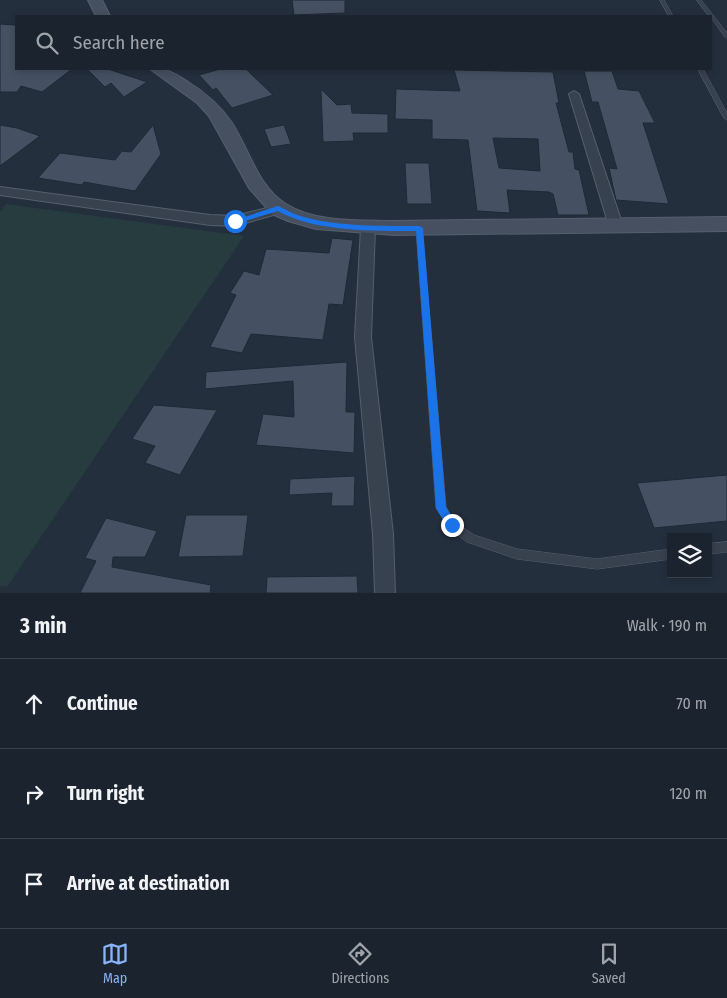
<!DOCTYPE html>
<meta charset="utf-8">
<style>
:root{--surface:#1b232e;--page:#242b36;--text:#f1f3f6;--muted:#a0a4aa;--line:#39404a;--accent:#8ab4f8}
body{margin:0;font-family:"Fira Sans Condensed",sans-serif;background:var(--page);color:var(--text)}
.controls{position:absolute;right:15px;bottom:15px;display:grid;overflow:hidden;border-radius:0px;box-shadow:0 2px 8px #0003}
.controls button{width:45px;height:45px;display:grid;place-items:center;padding:0;border:0;border-bottom:1px solid var(--line);background:var(--surface);color:var(--text);font:25px sans-serif}
.stop{position:absolute;width:15px;height:15px;margin:-11px;border:4px solid #1a73e8;border-radius:50%;background:#fff}
.stop.end{background:#1a73e8;border-color:#fff;box-shadow:0 1px 5px #0008}
.list{margin:0;padding:0;list-style:none}
h2{display:flex;justify-content:space-between;align-items:center;height:65px;margin:0;padding:0 20px;font-size:21px}
h2 small{font-size:16px;font-weight:400;color:var(--muted)}
.list li{display:grid;grid-template-columns:32px 1fr auto;gap:15px;align-items:center;box-sizing:border-box;height:90px;padding:0 20px;border-top:1px solid var(--line)}
.list b{display:block;font-size:19px;white-space:nowrap}
.list em{font-size:16px;font-style:normal;color:var(--muted)}
.icon{flex:none;width:28px;height:28px;fill:none;stroke:currentColor;stroke-width:2;stroke-linecap:round;stroke-linejoin:round}
.map{position:relative;flex:none;width:727px;height:593px;overflow:hidden}
.search{position:absolute;background:var(--surface);box-shadow:0 2px 8px #0003;left:15px;right:15px;top:15px;height:55px;display:flex;align-items:center;gap:12px;box-sizing:border-box;padding:0 18px;border-radius:0px;color:var(--muted);font-size:19px}
.sheet{height:335px;background:var(--surface)}
nav{display:flex;justify-content:space-around;align-items:center;box-sizing:border-box;height:70px;border-top:1px solid var(--line);background:var(--surface);font-size:14px;color:var(--muted)}
nav a{display:grid;justify-items:center;gap:2px}
nav .on{color:var(--accent)}
.map>svg:first-child{display:block}
.green{fill:#263c3f}
.building{fill:#455162;stroke:#1f2835;fill-rule:evenodd}
.lines{fill:none;stroke-linecap:round;stroke-linejoin:round}
.lane-casing{stroke:#565f6c;stroke-width:1}
.street-casing{stroke:#565f6c;stroke-width:2}
.secondary-casing{stroke:#565f6c;stroke-width:2}
.lane{fill:#38414e;fill-rule:evenodd}
.street{fill:#38414e;fill-rule:evenodd}
.secondary{fill:#465061;fill-rule:evenodd}
.route{fill:#1a73e8}
</style>
<div class="map">
<svg width="727" height="593" viewBox="0 0 727 593">
<rect width="100%" height="100%" fill="#242f3e"/>
<path class="green" d="M6,204l238,32 -237,351 -7,-1v-374z"/>
<path class="building" d="M292,0h53v13l-51,2z
M0,24l16,1v44h56l-30,23 -21,-6 -4,6h-17z
M87,69h21l39,13 -23,15 -13,-14 -6,4z
M220,69h26l27,26 -41,13 -16,-20 -3,2 -14,-15z
M454,70l99,2 6,31h-3l13,49h4l2,17 4,1 10,45h-31l-5,-21 -4,-2 -42,-2 3,23 -33,-2 -9,-71 -36,-1v-19l-37,-1 1,-30 64,2zM493,138l45,1 2,32 -41,-3z
M584,71h28l6,18 21,2 16,32h-12l26,81 -53,-4 -7,-32 8,1 -19,-67h-6z
M321,89l16,16 14,-1 1,9 36,1v19h-35l1,8 -31,1z
M0,125l17,3 23,8 -40,30z
M153,125l8,29 -26,37 -51,-9 -2,3 -44,-7 22,-25 55,7 7,-9 9,1z
M284,125l7,19 -20,3 -7,-18z
M405,163h24l3,41h-25z
M332,238l21,2 -10,65 -14,-1 -6,36 -72,-6 -9,19 -32,-6 26,-52 -6,-2 14,-22 15,4 7,-26 63,4z
M347,362l-1,50h9l-1,41 -98,-8 7,-31 31,3 -1,-36 -88,8 1,-17z
M154,405l63,5 -37,65 -35,-12 10,-17 -23,-7z
M727,475v46l-73,7 -17,-45z
M355,476l-1,30h-23l1,-13 -43,2 1,-16z
M186,515h62l-5,41 -65,1z
M106,518l51,13 -12,26h-32l-1,10 99,18 -1,8h-130l16,-32 -11,-3z
M357,576l1,17h-92l1,-16z"/>
<g class="lines">
<defs>
<path id="lane" d="M660,0h4l9,16h-4z
M697,0h4l26,33v4h-2l-14,-19v-2h-2z
M698,69h5l24,44v7l-3,-2z
M417,226h4l1,2 24,279 9,15 19,13 43,14 80,10 74,-10v10l-74,10 -80,-10 -50,-17 -18,-14 -13,-20 -20,-280z
M727,542v10l-19,2v-10z"/>
<path id="street" d="M574,91l5,3 44,132 -2,3 -5,2 -7,-5 -40,-132z
M0,187l210,28 25,1 44,-11 7,4 -2,3 -49,14 -25,-1 -210,-30z
M368,223l7,5 -4,109 22,197 2,59h-20l-2,-59 -18,-197 6,-109z"/>
<path id="secondary" d="M88,0h14l8,16h-14z
M150,69c17,-1 24,4 38,13 18,11 32,23 44,41 17,26 26,64 54,81 30,19 74,16 108,17l333,-4v14l-333,4 -78,-6 -28,-8 -16,-7 -23,-26 -40,-72 -12,-13z"/>
</defs>
<use href="#lane" class="lane-casing"/>
<use href="#street" class="street-casing"/>
<use href="#secondary" class="secondary-casing"/>
<use href="#lane" class="lane"/>
<use href="#street" class="street"/>
<use href="#secondary" class="secondary"/>
</g>
<path class="route" d="M278,206c5,2 10,5 14,7 35,14 90,13 127,13l4,2 23,279 11,18 -2,3h-7l-12,-20 -20,-277c-42,0 -101,1 -138,-20l-43,13 -3,-3z"/>
</svg>
<div class="controls">
<button><svg class="icon" aria-label="layers" viewBox="0 0 24 24"><path d="M12 4l9 5-9 5-9-5zM3 14l9 5 9-5"/></svg></button>
</div>
<div class="stop" style="left:235px;top:221px"></div>
<div class="stop end" style="left:452px;top:525px"></div>
<div class="search"><svg class="icon" aria-label="search" viewBox="0 0 24 24"><circle cx="10" cy="10" r="6"/><path d="M15 15l6 6"/></svg>Search here</div>
</div>
<section class="sheet">
<h2>3 min<small>Walk · 190 m</small></h2>
<ul class="list">
<li><svg class="icon" aria-label="ahead" viewBox="0 0 24 24"><path d="M12 20V5M6 11l6-6 6 6"/></svg><div><b>Continue</b></div><em>70 m</em></li>
<li><svg class="icon" aria-label="right" viewBox="0 0 24 24"><path d="M7 20v-9h11M14 6l5 5-5 5"/></svg><div><b>Turn right</b></div><em>120 m</em></li>
<li><svg class="icon" aria-label="arrive" viewBox="0 0 24 24"><path d="M6 21V4h12l-3 4 3 4H6"/></svg><div><b>Arrive at destination</b></div></li>
</ul>
</section>
<nav>
<a class="on"><svg class="icon" aria-label="map" viewBox="0 0 24 24"><path d="M3 6l6-2 6 2 6-2v14l-6 2-6-2-6 2zM9 4v14M15 6v14"/></svg>Map</a>
<a><svg class="icon" aria-label="directions" viewBox="0 0 24 24"><path d="M12 3l9 9-9 9-9-9zM9 14v-3h6M13 9l2 2-2 2"/></svg>Directions</a>
<a><svg class="icon" aria-label="saved" viewBox="0 0 24 24"><path d="M7 4h10v16l-5-4-5 4z"/></svg>Saved</a>
</nav>
